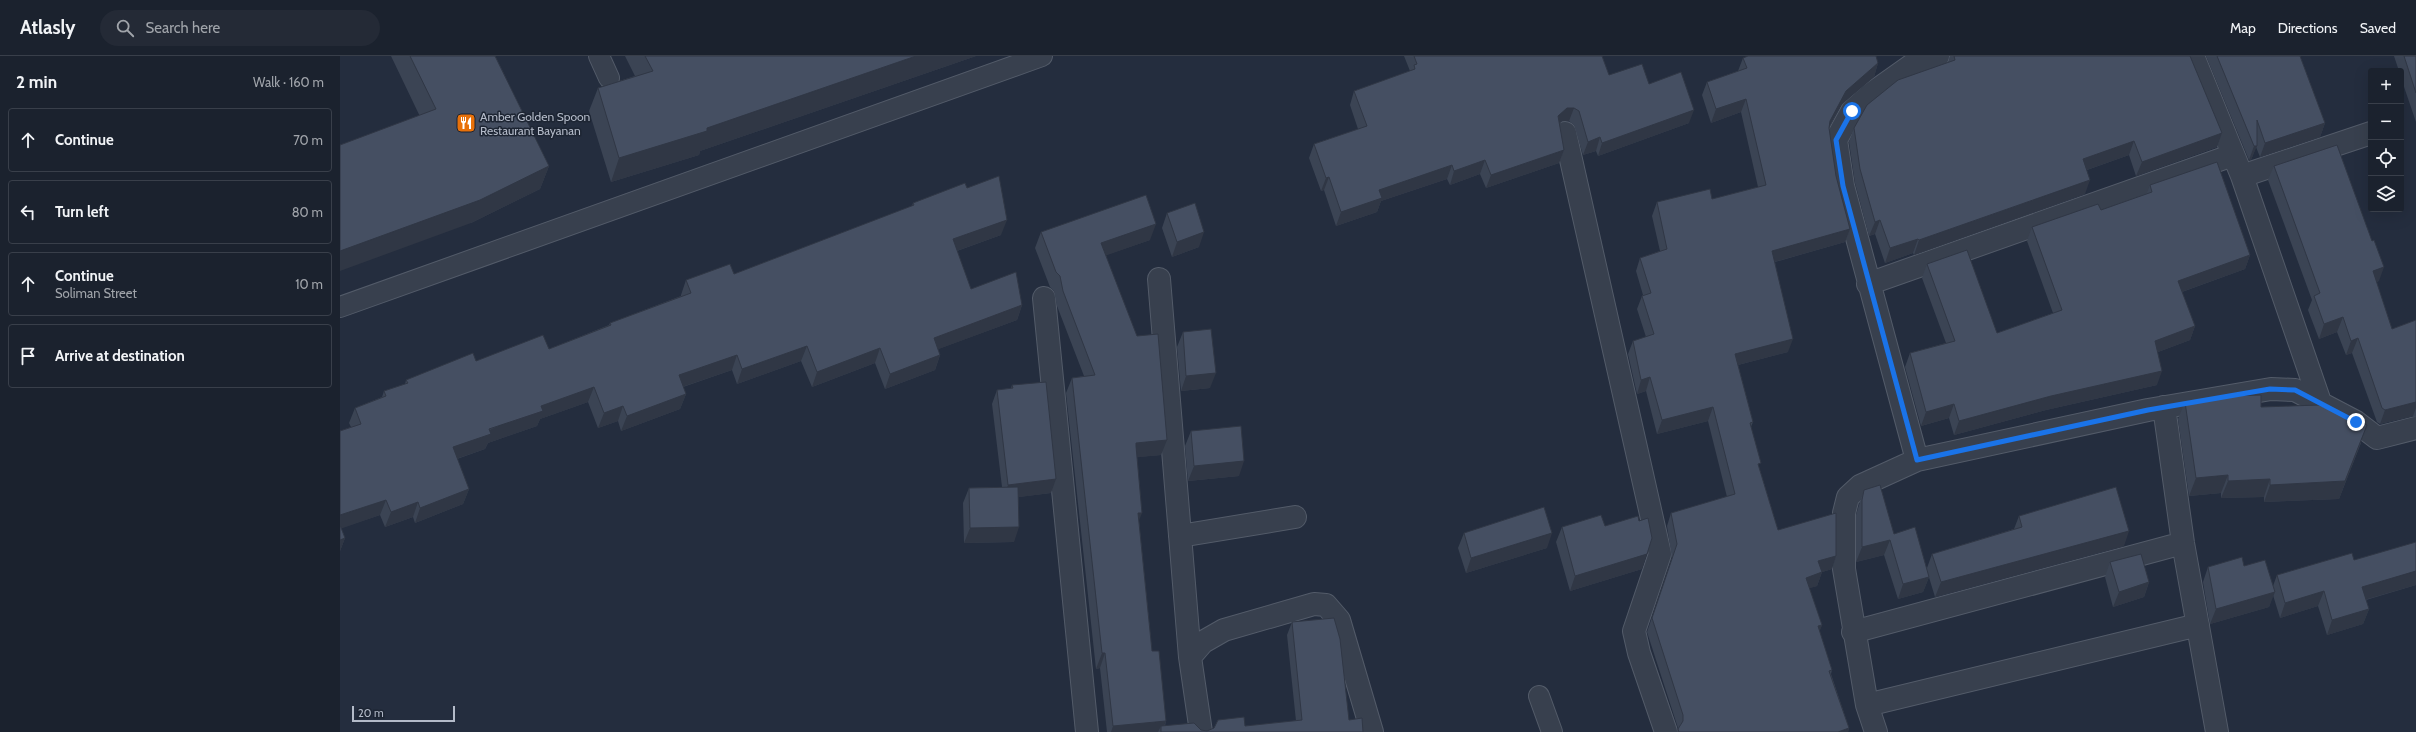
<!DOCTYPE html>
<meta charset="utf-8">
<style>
:root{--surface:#1b222e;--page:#242a36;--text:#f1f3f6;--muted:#a0a4aa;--line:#393f4a}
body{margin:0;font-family:Cabin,sans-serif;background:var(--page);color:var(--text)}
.controls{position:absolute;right:12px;top:12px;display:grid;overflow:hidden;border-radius:4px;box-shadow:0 4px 16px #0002}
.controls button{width:36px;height:36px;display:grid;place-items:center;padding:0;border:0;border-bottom:1px solid var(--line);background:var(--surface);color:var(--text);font:20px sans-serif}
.scale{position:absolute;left:12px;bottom:10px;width:103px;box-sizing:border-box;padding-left:4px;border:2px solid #b4bbc9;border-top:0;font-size:11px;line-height:14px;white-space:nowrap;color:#b4bbc9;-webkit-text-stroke:3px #1d2533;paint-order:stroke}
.stop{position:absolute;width:12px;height:12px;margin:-9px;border:3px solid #1a73e8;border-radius:50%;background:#fff}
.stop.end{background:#1a73e8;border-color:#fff;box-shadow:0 1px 4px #0008}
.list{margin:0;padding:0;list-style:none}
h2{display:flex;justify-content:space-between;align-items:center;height:52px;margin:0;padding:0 16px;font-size:17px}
h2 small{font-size:13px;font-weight:400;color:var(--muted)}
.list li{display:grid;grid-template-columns:26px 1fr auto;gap:12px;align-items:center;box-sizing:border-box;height:64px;margin:0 8px 8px;padding:0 8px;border:1px solid var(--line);border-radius:4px}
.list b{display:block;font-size:15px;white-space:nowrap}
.list p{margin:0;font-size:13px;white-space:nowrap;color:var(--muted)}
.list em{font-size:13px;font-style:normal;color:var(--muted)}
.icon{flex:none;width:22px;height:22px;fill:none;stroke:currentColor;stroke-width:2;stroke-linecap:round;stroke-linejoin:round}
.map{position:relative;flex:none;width:2076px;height:676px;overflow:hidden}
header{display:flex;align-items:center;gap:24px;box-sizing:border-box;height:56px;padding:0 20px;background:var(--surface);border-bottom:1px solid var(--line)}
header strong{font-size:19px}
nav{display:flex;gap:22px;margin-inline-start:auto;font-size:14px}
.search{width:280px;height:36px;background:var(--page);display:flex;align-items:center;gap:10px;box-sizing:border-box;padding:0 14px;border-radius:22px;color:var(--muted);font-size:15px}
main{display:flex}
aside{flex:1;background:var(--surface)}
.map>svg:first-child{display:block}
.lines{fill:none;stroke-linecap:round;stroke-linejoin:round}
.service-casing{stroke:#535b69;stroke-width:22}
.minor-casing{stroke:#535b69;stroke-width:24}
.service{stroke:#38404e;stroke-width:20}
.minor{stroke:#38404e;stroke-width:22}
.wall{fill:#3b4454}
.shaded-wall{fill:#303745}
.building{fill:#454f62;stroke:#303745}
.route{stroke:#1a73e8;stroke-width:5}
.labels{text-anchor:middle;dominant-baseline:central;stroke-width:3;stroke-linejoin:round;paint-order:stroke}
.poi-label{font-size:12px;fill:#b4bbc9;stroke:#1d2533;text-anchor:start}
</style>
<header>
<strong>Atlasly</strong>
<div class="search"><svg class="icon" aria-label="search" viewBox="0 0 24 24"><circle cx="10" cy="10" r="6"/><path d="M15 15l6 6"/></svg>Search here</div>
<nav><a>Map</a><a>Directions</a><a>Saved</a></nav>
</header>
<main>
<aside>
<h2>2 min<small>Walk · 160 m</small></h2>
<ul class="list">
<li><svg class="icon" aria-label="ahead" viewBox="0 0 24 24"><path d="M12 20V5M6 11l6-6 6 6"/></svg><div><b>Continue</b></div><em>70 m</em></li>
<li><svg class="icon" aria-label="left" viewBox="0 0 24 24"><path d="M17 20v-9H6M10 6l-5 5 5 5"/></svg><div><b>Turn left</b></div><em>80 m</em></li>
<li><svg class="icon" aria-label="ahead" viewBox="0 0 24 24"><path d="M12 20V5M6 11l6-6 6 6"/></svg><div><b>Continue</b><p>Soliman Street</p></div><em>10 m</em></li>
<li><svg class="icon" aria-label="arrive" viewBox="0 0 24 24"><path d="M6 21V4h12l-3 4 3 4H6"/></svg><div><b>Arrive at destination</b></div></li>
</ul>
</aside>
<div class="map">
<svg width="2076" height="676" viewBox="0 0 2076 676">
<rect width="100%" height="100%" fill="#242d3e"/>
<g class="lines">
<defs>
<path id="service" d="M259,0l10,22
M0,251l702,-251
M1199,640l13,36"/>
<path id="minor" d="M1853,0l49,120 78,226
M1225,77l95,421 -26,77 5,22 27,79
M1902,120l129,-43
M819,223l31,378 11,75
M1528,228l365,-129
M704,242l43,434
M1824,351l19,136 34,189
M1577,404l-74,-274 -7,-46 16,-29 19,-17 41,-29 26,-9
M840,480l115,-19
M1513,576l330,-89
M850,601l13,-15 21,-12 90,-26 12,1 13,15 33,112
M1527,649l331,-80
M1536,676l-9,-27 -23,-136v-56l4,-16 12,-11 57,-26 231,-50 123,-21 24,1 61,32 21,16 39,-10"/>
</defs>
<use href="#service" class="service-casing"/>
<use href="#minor" class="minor-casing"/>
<use href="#service" class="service"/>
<use href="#minor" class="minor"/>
</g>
<path class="wall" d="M51,0h104l54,110 -9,23 -69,34z
M285,0h351l-276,95 -1,4 -88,27 -22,-71 9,-23 37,-12z
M1064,0h198l7,19 40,9 40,39 -91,33 -2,-5 -13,4 -9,-30 -5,-4h-7l-3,3 5,26 -5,13 -73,25 -6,-14 -30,11 -3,-6 -66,22 -4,11 -41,14 -12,-36 -3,1 -12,-33 5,-14 44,-15 -8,-24 4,-14 56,-20z
M1610,0h240l32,77 -5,14 -81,29 -7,-21 -42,15 -2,24 -171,61 -1,-2 -28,10 -10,-29 -6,2 -14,-53 -6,-41 5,-14 94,-65z
M1866,0h94l25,67 -5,14 -60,20 -4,-10 -5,13h-2z
M2054,0h22v66l-15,-44v-7h-2z
M1403,2l135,5 -4,14 -33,28 -12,23 7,48 14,53 -5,13 -70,20 13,90 -50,13 15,57 -2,5 8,40 19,63 58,26 -4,13 -10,3 -5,14 -8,2 13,37 -3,6 13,39 -1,4 18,54 -1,4h-171l1,-4 -31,-96 25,-74 -5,-32 4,-13 56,-16 -19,-76 -51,13 -11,-43 -9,3 -9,-40 5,-13 13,-4 -9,-28 5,-13 1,-1 -7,-24 4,-13 20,-7 -8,-35 5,-14 55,-3 46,-12 -17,-75 -30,11 -9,-28 5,-13 31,-11z
M1934,110l105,115 -3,1 16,47 24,-9v97l-3,-1 -33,8 -3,-2 -25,-69 -6,2 -9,-23 -18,7 -11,-29 4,-10 -44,-120z
M1810,129l100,70 -5,14 -63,23 13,34 -5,14 -32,12 -1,33 -111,25 -92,25 -5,-17 -28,8 -16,-59 5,-14 36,-10 -24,-65 5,-14 70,69 56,-20 -26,-72 5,-14 69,-17 46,-17z
M627,132l34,47 -44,16 14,38 51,16 -5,15 -79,29 2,6 -5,15 -50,19 -10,-26 -63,24 -11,-26 -64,23 -5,-14 -49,17 3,7 -6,15 -59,22 -3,-10 -20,7 -10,-26 -48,17 -3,7 -49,17 -3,6 -28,10 12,30 -6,15 -48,19 -2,-6 -28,10 -5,-12 -39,13 4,10 -5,13v-120l11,-4 -2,-4 6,-15 27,-11 2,-6 21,-7 1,-4 70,-19 73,-12 60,-24 1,-2 71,-27v-1l5,-15 48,-6 178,-68 1,-3z
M827,157l32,34 -27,10 -10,-29z
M701,176l109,8 -44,15 55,200 -24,2 2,64 13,130 14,70 -1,5 42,5 38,-5 51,-5 -9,-86 5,-13 57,98 14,12h-256l-7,-64 -4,1 -30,-276 6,-15 12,-2 -27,-70 -3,-15 -4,-4 -15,-39z
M843,276l27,56 -29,3 -4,-44z
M672,329l39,108 -33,4 -4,45 -50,1 -1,-40 6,-15 33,-1 -10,-83 5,-14 14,-2z
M1884,340l37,11 100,36 -22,56 -75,3v-5l-43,1v-5l-32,3 -11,-77 7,-17 39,-4z
M851,375l48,45 -51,5 -3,-35z
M1524,434l30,44 33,34 5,-14 82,-25 5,-13 105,30 -189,51 -7,-23 1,3 -6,15 -25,7 -14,-44 -28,7v-47l3,-10z
M1265,470l37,43 -72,22 -14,-49 6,-15z
M1124,477l83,15 -81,25 -8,-25z
M2014,504l62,25 -50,15 3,9 -6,15 -36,11 -9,-29 -38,12 -7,-23 -4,12 -59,17 -7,-42 5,-15 36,-1 29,20 4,-11z
M1770,506l39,20 -5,15 -31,10 -8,-30z"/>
<path class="shaded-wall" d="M576,0h60l-276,95 -1,4 -88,27 8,-24z
M1538,7l-4,14 -33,28 -16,29 5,-13 16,-30z
M1406,43l-5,13 -30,11 5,-14z
M1227,52h7l-5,13h-7l-9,9 5,-14z
M1354,54l-5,13 -91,33 4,-13z
M1985,67l-5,14 -60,20 5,-14z
M1882,77l-5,14 -81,29 6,-14z
M1260,81l-4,14 -13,4 5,-13z
M1794,85l-5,14 -51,18 5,-14z
M1914,90h3l-6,14h-2z
M1224,94l-5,13 -73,25 5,-13z
M1145,104l-5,14 -30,11 4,-14z
M1112,109l-5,14 -66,22 -4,11 -41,14 5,-14 38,-22z
M209,110l-9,23 -69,34 -131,48v-20z
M989,121l-5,13 -3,1 5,-13z
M1750,124l-5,14 -171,61 5,-15z
M667,164l-6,15 -53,19 5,-15z
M1540,164l-5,14 -6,2 6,-14z
M816,168l-6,16 -54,19 5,-16z
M1510,173l-5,13 -78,22 5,-13z
M864,176l-5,15 -27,10 5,-15z
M1578,183l-5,14 -28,10 5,-15z
M1910,199l-5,14 -72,26 5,-14z
M2044,211l-5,14 -12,4 6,-14z
M682,249l-5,15 -89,33 6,-15z
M2003,261l-6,15 -18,7 5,-15z
M1855,270l-5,14 -40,15 5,-14z
M2018,282l-6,15 -6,2 5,-14z
M1453,283l-5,13 -58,15 5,-13z
M467,290l-6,15 -64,23 5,-15z
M540,292l-5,15 -63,24 5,-15z
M397,299l-5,15 -59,20 6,-15z
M600,299l-5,15 -50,19 5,-15z
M1822,315l-5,14 -111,25 -92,25 5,-14 92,-25z
M876,317l-6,15 -29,3 5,-15z
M1310,321l-4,14 -9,3 4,-14z
M254,331l-6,15 -48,17 -3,7 -49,17 -3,6 -38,13 6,-15 88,-41z
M346,338l-6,15 -59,22 6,-15z
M2076,346v6l-3,8 -33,8 5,-14z
M1614,348l-5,14 -28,8 5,-14z
M283,350l-5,15 -20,7 6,-15z
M1373,351l-5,14 -51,13 5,-14z
M2027,369l-28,74 -75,3 6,-17z
M827,384l-6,15 -31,3 6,-15z
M904,405l-5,15 -51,5 6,-15z
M1888,419l-7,18 -32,3 7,-18z
M716,423l-5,14 -48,6 5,-14z
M1930,423l-6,18 -43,1 7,-17z
M129,433l-6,15 -48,19 5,-15z
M46,444l-6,15 -40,14v-14z
M78,446l-5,15 -28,10 6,-15z
M798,457h4l-6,15z
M679,471l-5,15 -50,1 6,-15z
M1789,475l-5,15 -189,51 6,-15z
M1212,477l-5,15 -81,25 5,-15z
M5,482l-5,13v-11z
M1550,484l-6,15 -28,7 6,-15z
M1307,498l-5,15 -72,22 5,-15z
M1496,500l-4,13 -19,6 5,-14z
M2076,515v14l-59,17 5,-15z
M1482,516l-5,14 -16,5 5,-13z
M1589,521l-6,15 -25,7 5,-15z
M1809,526l-5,15 -31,10 6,-15z
M1984,535l-6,15 -38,12 5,-15z
M1935,536l-6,15 -59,17 6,-15z
M2029,553l-6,15 -36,11 5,-15z
M1482,569l-5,14 1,-13z
M762,597h3l-5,15 -4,1z
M826,665l-4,11 -1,-6 -3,6h-47l2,-6z
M1509,672l-1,4h-10z"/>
<path class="building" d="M70,0h85l54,110 -69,34 -140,51v-106l96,-36z
M305,0h271l-209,72v3l-88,27 -21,-70 55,-17z
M1074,0h188l7,19 33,-11 7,20 32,-12 13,38 -92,33 -2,-6 -12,5 -9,-31 -5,-3h-7l-9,8 6,34 -73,25 -6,-15 -31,11 -2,-6 -73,25 3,8 -41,14 -12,-35 -3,1 -12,-34 53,-18 -13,-35 61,-22 -1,-4 3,-1z
M1408,0h128l2,7 -32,28 -16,30 -1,7 7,48 14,53 -78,22 21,88 -58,15 18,68 -3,1 11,40 -3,1 20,66 58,-17v43l-18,5 4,11 -16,6 16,47 -4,1 14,44 -3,1 20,57 -11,4h-159l-1,-3 5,-8v-6l-31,-97 25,-74 -6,-31 64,-19 -22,-87 -51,13 -12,-43 -9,3 -8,-39 21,-7 -12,-38 9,-3 -11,-35 27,-9 -10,-47 53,-13 2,10 54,-14 -20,-86 -30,10 -9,-27 40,-14 -4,-10z
M1614,0h236l32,77 -80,29 -8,-21 -51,18 7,21 -171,60 -1,-1 -28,9 -10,-28 -5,2 -15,-53 -6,-41 13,-23 31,-25 57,-20z
M1877,0h83l25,67 -60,20 -8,-23v26h-3z
M2064,0h12v37z
M1997,89l35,96 2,-1 10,27 -11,4 19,58 24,-9v82l-31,8 -3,-2 -24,-70 -7,3 -8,-24 -19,7 -10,-28 6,-3 -46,-127z
M1877,106l33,93 -72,26 17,45 -40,15 7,30 -111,25 -92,25 -5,-17 -28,8 -16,-59 45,-12 -28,-77 40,-14 30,83 65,-23 -30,-83 66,-23 3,6 51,-18 -2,-7z
M659,120l8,44 -54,19 18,50 45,-17 6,33 -88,33 6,17 -50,19 -10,-26 -63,24 -10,-26 -65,23 -5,-14 -58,20 7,19 -59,22 -4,-10 -19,7 -10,-26 -53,19 2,5 -54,18 2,5 -38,13 16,42 -49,19 -2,-6 -27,10 -5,-12 -46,15v-84l21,-7 -6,-16 31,-12 -2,-5 24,-8 -2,-3 67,-27 3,8 67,-26 6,14 62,-24 -1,-2 81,-30 -5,-13 44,-16 4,10 180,-69 -1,-2 52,-20 2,5z
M806,139l10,29 -55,19 36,93 21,-2 9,106 -31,3v3l6,67h-4l14,138h7l7,70 -53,5 -8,-73h-3l-30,-275 23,-3 -32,-84 -3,-15 -4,-4 -15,-40z
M855,147l9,29 -27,10 -10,-29z
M871,273l5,44 -30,3 -3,-44z
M706,326l10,97 -48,6 -11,-95 16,-2 -1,-3z
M1921,339v12l58,-2 48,20 -22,56 -75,4v-6l-42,2v-6l-32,3 -11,-76 40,-4 -1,-2z
M901,370l3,35 -50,5 -3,-35z
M1540,429l14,49 21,-7 14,50 -26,7 -13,-44 -28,7v-47l2,-10z
M678,431l1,40 -49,1 -1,-40z
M1776,431l13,44 -188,51 -9,-28 90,-27 -3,-11z
M1204,451l8,26 -81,25 -7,-25z
M1261,459l4,11 33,-10 1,5 9,-3 4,20 -5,16 -72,22 -13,-49z
M0,469l5,13 -5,2z
M2076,486v29l-54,16 7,22 -37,11 -8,-29 -39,12 -8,-28 75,-22 2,7z
M1801,498l8,28 -30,10 -9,-30z
M1902,501l2,9 21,-6 10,32 -59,17 -8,-42z
M994,562l6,21 9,81 13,-2 1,14h-202v-6l33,-3 7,7 6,1 7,-3 4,-8 26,-3 1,9 57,-6 -10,-98z"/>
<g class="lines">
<path class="route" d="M1512,55l-16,29 7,46 74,274 231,-50 122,-21 25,1 61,32"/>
</g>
<defs>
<symbol id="restaurant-square" viewBox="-11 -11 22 22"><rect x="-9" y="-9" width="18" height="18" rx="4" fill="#e8710a" stroke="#1d2533"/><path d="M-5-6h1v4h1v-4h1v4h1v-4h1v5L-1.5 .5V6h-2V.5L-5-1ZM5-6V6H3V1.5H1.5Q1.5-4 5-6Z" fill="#fff"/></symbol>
</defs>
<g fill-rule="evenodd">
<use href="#restaurant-square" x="115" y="56" width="22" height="22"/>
</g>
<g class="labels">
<g class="poi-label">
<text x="140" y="60">Amber Golden Spoon<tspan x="140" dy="14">Restaurant Bayanan</tspan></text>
</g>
</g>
</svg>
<div class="controls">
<button>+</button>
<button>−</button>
<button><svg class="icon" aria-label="locate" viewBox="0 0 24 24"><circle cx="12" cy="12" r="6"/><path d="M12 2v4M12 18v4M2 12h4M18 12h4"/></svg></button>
<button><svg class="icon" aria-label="layers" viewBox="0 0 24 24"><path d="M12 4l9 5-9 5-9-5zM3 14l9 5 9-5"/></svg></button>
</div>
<div class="scale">20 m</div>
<div class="stop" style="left:1512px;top:55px"></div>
<div class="stop end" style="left:2016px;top:366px"></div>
</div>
</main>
